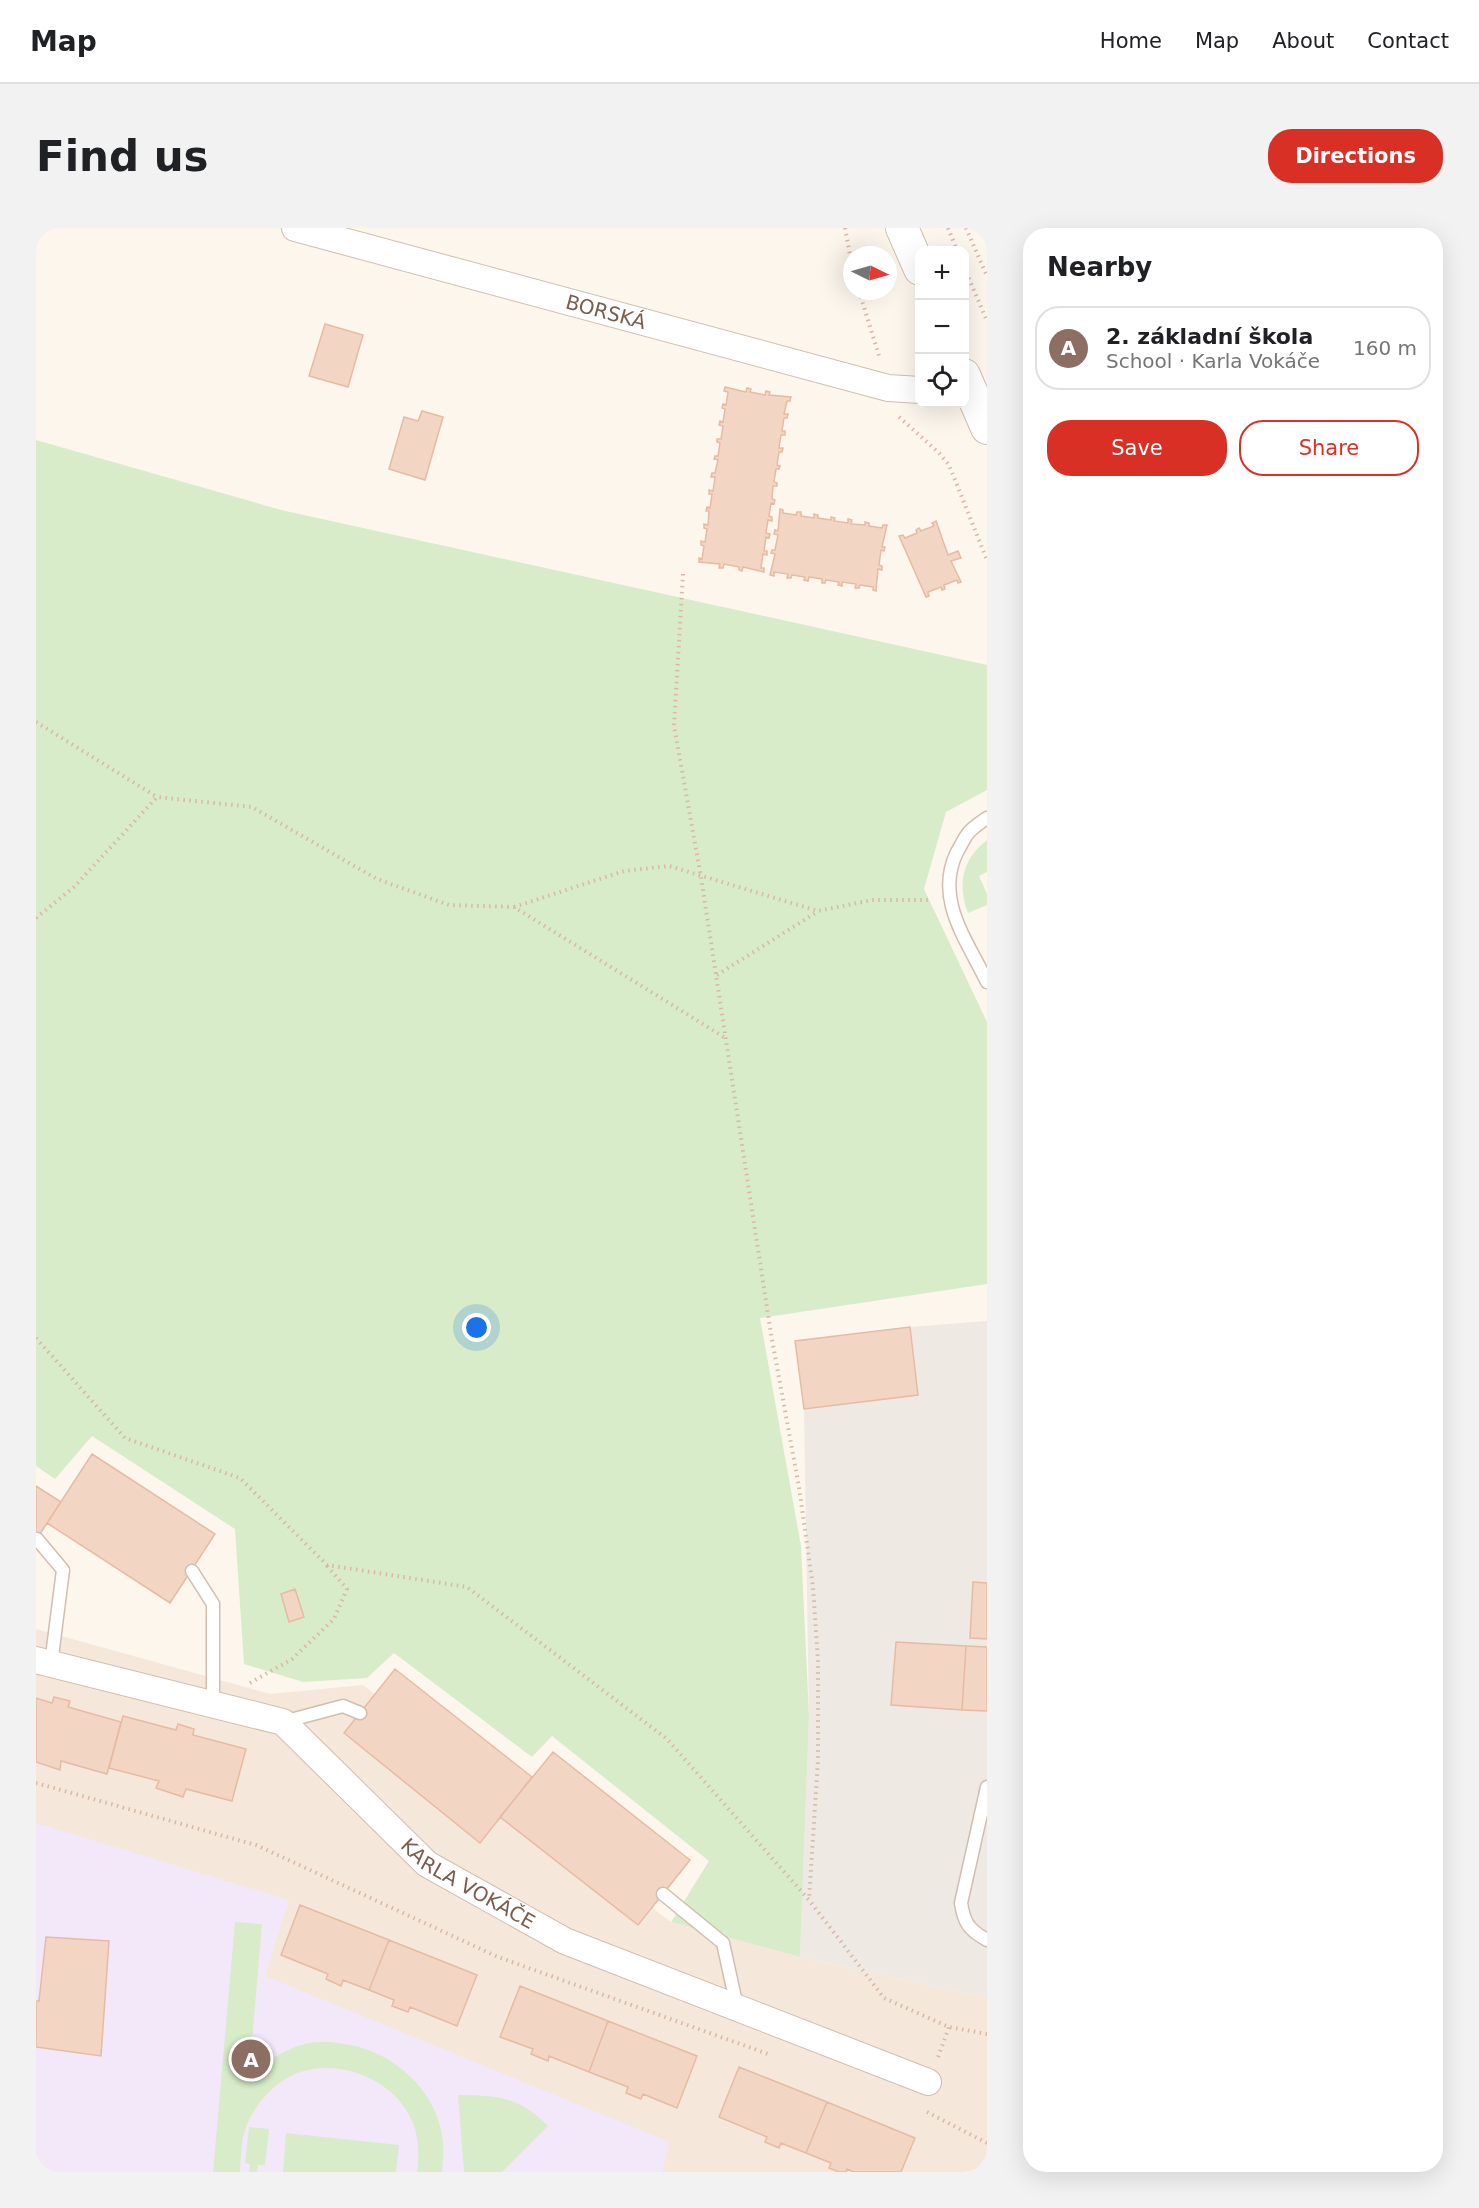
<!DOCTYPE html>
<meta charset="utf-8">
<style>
:root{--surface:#fff;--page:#f2f2f2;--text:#202124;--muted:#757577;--line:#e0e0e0;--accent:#d93025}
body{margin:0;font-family:"DejaVu Sans",sans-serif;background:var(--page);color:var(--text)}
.controls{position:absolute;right:18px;top:18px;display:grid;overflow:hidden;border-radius:12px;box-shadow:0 6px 24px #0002}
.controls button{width:54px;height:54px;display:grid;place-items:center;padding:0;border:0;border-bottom:2px solid var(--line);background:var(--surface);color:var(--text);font:30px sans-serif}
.compass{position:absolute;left:807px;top:18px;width:54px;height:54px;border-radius:50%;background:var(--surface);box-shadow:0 6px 24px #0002;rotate:95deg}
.you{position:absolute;left:441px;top:1100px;width:21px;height:21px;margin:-15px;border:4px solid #fff;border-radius:50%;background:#1a73e8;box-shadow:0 0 0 9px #1a73e833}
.badge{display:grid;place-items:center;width:39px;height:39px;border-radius:50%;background:var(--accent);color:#fff;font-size:20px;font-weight:700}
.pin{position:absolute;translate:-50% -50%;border:3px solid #fff;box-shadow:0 2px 6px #0006}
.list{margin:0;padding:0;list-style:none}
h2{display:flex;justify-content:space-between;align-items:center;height:78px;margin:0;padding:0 24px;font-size:26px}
h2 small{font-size:20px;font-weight:400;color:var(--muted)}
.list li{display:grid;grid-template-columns:39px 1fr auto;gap:18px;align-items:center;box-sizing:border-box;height:84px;margin:0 12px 12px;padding:0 12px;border:2px solid var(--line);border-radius:24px}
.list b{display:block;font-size:22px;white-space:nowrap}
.list p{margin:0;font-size:20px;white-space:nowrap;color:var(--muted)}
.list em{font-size:20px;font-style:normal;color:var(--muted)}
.actions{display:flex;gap:12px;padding:18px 24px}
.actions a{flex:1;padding:14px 0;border:2px solid var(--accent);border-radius:24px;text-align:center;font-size:21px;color:var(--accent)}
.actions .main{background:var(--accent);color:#fff}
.icon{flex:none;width:33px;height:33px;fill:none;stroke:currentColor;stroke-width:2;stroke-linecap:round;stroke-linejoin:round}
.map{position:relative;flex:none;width:951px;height:1944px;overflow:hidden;border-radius:24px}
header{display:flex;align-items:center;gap:36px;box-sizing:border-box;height:84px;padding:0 30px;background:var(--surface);border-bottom:2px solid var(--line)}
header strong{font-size:28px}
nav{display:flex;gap:33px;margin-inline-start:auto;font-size:21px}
.intro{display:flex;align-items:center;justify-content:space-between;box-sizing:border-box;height:144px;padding:0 36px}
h1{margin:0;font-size:42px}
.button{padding:15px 27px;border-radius:24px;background:var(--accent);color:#fff;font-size:21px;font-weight:700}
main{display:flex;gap:36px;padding:0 36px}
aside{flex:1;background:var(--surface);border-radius:24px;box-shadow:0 6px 24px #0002}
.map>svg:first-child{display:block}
.residential{fill:#f5e8da}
.industrial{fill:#efe9e4}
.education{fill:#f3e8fa}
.green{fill:#d8ecc9}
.building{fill:#f3d5c3;stroke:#e6bba3;stroke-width:1.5}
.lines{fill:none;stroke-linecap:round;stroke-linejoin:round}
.service-casing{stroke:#d1beb0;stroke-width:15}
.minor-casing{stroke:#d1beb0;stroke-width:28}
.tertiary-casing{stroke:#d1beb0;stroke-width:34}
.path{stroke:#d9b8a5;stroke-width:4;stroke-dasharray:1.5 4.5;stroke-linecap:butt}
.service{stroke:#fff;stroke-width:12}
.minor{stroke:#fff;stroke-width:26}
.tertiary{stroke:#fff;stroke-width:32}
.labels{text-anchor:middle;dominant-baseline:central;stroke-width:4.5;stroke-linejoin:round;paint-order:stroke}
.street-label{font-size:20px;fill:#7a5c4d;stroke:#fffaf3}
</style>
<header>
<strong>Map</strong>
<nav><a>Home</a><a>Map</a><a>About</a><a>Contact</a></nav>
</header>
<div class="intro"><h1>Find us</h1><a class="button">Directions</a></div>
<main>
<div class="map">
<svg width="951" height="1944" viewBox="0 0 951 1944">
<rect width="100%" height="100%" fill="#fdf6ec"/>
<path class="residential" d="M0,1401l234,65 93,-9 135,108 173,129 129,35 187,41v174h-951z"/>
<path class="industrial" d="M951,1093v677l-187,-41 9,-241 -5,-307 -9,-68 115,-14z"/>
<path class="education" d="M0,1595l253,77 -24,76 404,166 -7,30h-626z"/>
<path class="green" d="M0,212l245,70 706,155v125l-41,22 -22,77 63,133v262l-227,34 41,228 8,170 -9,241 -129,-35 38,-61 -157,-125 -20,21 -138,-104 -27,25 -64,4 -59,-18 -9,-135 -143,-93 -37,43 -19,-13z
M951,612v32l-8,4 8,18v11l-19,8c-11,-28 -6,-54 19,-73z
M199,1694l27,2 -13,151c18,-12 34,-26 56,-31 14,-4 30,-2 45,1 44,8 85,45 92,90 2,12 1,26 0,37h-25c2,-14 2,-32 -3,-46 -14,-42 -67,-67 -110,-55 -23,6 -43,26 -54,47 -9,16 -9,36 -10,54h-27z
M422,1867c38,0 63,2 90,31l-46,46h-38z
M213,1899l20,2 -4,36h-7l-1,7h-8l1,-8 -5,-1z
M250,1905l113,12 -3,27h-113z"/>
<path class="building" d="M289,96l38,11 -15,52 -39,-11z
M689,159l21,5 1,-4 4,1 -1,3 15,3 1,-4 4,1 -1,3 22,2 -1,4h-3l-3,13h4l-1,4h-3l-2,13h3v4h-4l-2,13h4l-1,4h-3l-2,13 3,1 -1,3h-3l-2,13 3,1v3h-4l-1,13 3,1 -1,4 -3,-1 -2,13 3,1v4l-4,-1 -2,13 4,1 -1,4 -3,-1 -2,14h3v4l-4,-1 -2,14h3v4l-21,-5 -1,4 -3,-1v-3l-15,-3 -1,4h-4l1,-4 -21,-2v-4l3,1 2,-13 -3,-1v-4l4,1 2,-13 -3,-1v-4l4,1 1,-14h-3l1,-4 3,1 2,-14h-3v-4l4,1 2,-14h-4l1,-4h3l3,-13 -4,-1 1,-3h3l2,-13 -3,-1v-3h4l2,-13 -4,-1 1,-4 3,1 2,-13 -3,-1 1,-4 3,1 2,-13 -4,-1z
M386,183l21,6 -18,63 -36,-11 15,-52 14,4z
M744,281l3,1v3l13,2 1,-3h4v4l13,2v-4l4,1v3l13,2v-3l4,1 -1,3 14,2v-4l4,1 -1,4 14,1v-3l4,1v3l13,2 1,-3h4l-5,22h3l-1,4 -3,-1 -2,15 3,1v4l-4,-1 -2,22 -3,-1v-3l-13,-2 -1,3h-4l1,-4 -14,-2v4l-4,-1 1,-3 -13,-2 -1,3h-3v-4l-13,-2 -1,4 -4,-1 1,-3 -13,-2 -1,3h-4l1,-4 -14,-2v4l-4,-1 5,-21 -4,-1 1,-3h3l3,-15 -4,-1 1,-4 3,1z
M900,293l12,34 10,-4 3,7 -10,3 10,21 -3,1 -1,-3 -13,5 1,4 -3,1 -1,-3 -13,5 1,4 -3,1 -27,-61 4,-1 2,3 12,-5 -1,-3 3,-2 2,3 13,-5 -2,-3z
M874,1099l8,68 -114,14 -9,-68z
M56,1226l123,80 -45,69 -123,-80z
M0,1258l25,16 -25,38z
M937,1354l14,1v56l-17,-1z
M259,1361l9,28 -15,5 -8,-28z
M860,1414l70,4 -4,64 -71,-5z
M930,1418l21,1v64l-25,-1z
M359,1441l137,108 -52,66 -136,-110z
M18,1469l16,4 -2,6 53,15 -14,52 -46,-13 -1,9 -24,-8v-64l16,5z
M87,1488l53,14 2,-6 16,5 -1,6 53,14 -14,52 -46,-12 -3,8 -27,-9 3,-7 -50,-13z
M517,1524l137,108 -52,65 -138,-108z
M264,1677l89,35 -20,50 -26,-10 -2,6 -15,-7 2,-5 -47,-19z
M10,1709l63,4 -8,115 -65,-9v-46h3z
M353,1712l88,35 -20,51 -47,-19 -2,5 -16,-6 2,-6 -25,-10z
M484,1758l88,35 -19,51 -40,-16 -1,5 -17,-7 2,-5 -33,-12z
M572,1793l89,35 -20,52 -34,-14 -2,5 -15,-6 2,-6 -39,-15z
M703,1839l88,35 -21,51 -25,-10 -2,5 -14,-6 2,-5 -48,-20z
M791,1874l88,36 -14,34h-47l-7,-3 -1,3h-7l-10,-4 2,-5 -25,-10z"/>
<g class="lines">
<defs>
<path id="service" d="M951,590c-6,4 -13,9 -18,14 -5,6 -8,14 -12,20 -23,47 10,88 30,130
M1,1311l26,31 -12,94
M156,1343l21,33v100
M247,1494l60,-16 17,7
M951,1559l-26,116c3,20 8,27 26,37
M627,1666l60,49 14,64"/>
<g id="minor">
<path id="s1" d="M259,0l593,160 32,2"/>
<path id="s2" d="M0,1432l247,62 144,142 138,77 363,141"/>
</g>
<path id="tertiary" d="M866,0l18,41
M928,147l23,53"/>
</defs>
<use href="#service" class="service-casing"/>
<use href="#minor" class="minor-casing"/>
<use href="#tertiary" class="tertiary-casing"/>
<path class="path" d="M809,0l7,38
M912,0l9,22
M930,0l21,48
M928,39l23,54
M823,63l20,65
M863,189l40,36 10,12 38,95
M647,346l-9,152 27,151 70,457 28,153 14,100 5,74v99l-9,140
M0,494l121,75
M478,679l110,-36 45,-5 149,45 54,-11h56
M0,690l38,-31 83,-90 95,10 125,72 72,26 65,2 213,132
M681,747l100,-63
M0,1110l89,100 115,40 87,87 140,22 200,152 142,161 75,98 65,29 38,7
M214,1455l42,-24 42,-40 13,-30 -20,-23
M0,1555l220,62 242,112 270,97
M902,1829l11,-30
M891,1884l60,31"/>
<use href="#service" class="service"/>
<use href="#minor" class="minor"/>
<use href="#tertiary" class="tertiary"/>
</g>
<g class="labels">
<g class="street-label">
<text stroke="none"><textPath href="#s1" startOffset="322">BORSKÁ</textPath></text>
<text stroke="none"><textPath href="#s2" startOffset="502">KARLA VOKÁČE</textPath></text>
</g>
</g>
</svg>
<div class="controls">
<button>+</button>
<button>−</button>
<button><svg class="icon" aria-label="locate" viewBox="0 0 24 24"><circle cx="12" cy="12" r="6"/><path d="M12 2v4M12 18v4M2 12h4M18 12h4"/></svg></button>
</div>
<svg class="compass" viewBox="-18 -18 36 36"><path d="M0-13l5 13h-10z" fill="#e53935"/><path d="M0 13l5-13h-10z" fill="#757577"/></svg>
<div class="you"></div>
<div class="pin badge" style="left:215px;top:1831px;background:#8d6e63">A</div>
</div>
<aside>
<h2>Nearby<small></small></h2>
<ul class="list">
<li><span class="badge" style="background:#8d6e63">A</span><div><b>2. základní škola</b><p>School · Karla Vokáče</p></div><em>160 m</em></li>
</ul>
<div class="actions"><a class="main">Save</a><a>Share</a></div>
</aside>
</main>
